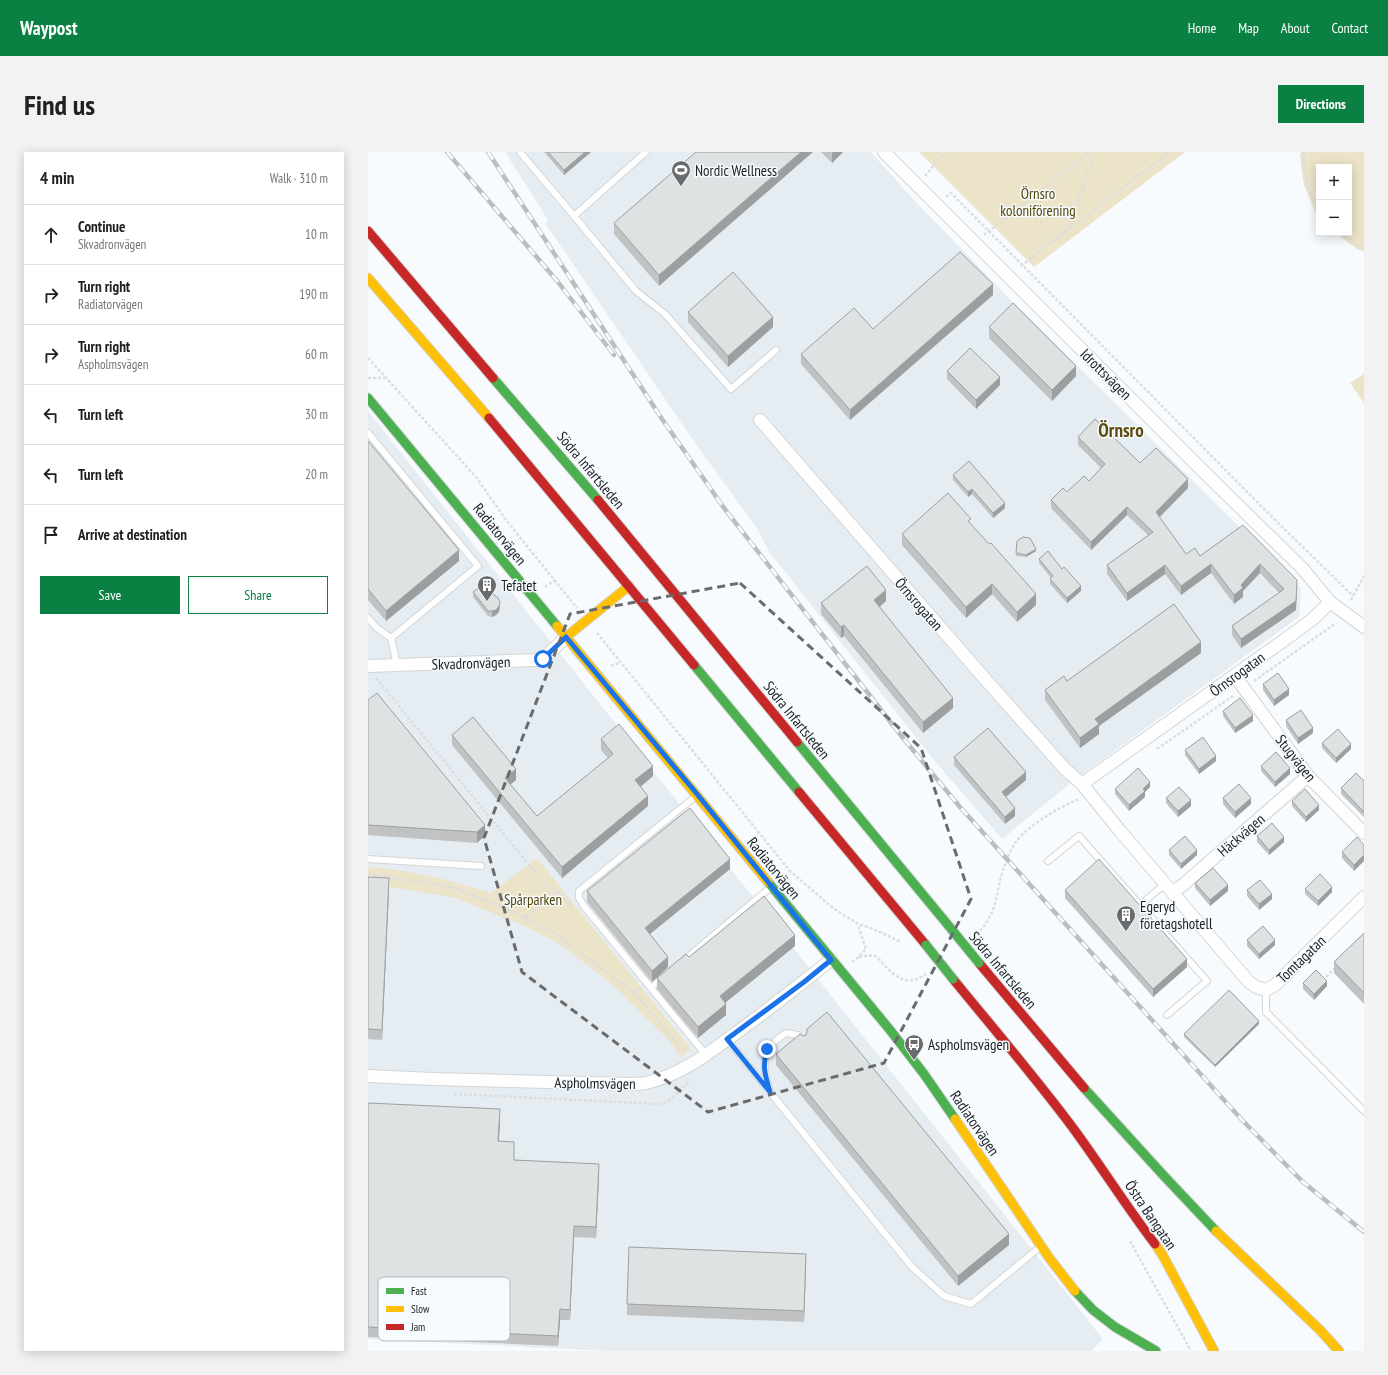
<!DOCTYPE html>
<meta charset="utf-8">
<style>
:root{--surface:#fff;--page:#f2f2f2;--text:#202124;--muted:#757577;--line:#e0e0e0;--accent:#0b8043}
body{margin:0;font-family:"PT Sans Narrow",sans-serif;background:var(--page);color:var(--text)}
.controls{position:absolute;right:12px;top:12px;display:grid;overflow:hidden;border-radius:0px;box-shadow:0 2px 10px #0003}
.controls button{width:36px;height:36px;display:grid;place-items:center;padding:0;border:0;border-bottom:1px solid var(--line);background:var(--surface);color:var(--text);font:20px sans-serif}
.stop{position:absolute;width:12px;height:12px;margin:-9px;border:3px solid #1a73e8;border-radius:50%;background:#fff}
.stop.end{background:#1a73e8;border-color:#fff;box-shadow:0 1px 4px #0008}
.list{margin:0;padding:0;list-style:none}
h2{display:flex;justify-content:space-between;align-items:center;height:52px;margin:0;padding:0 16px;font-size:17px}
h2 small{font-size:13px;font-weight:400;color:var(--muted)}
.list li{display:grid;grid-template-columns:26px 1fr auto;gap:12px;align-items:center;box-sizing:border-box;height:60px;padding:0 16px;border-top:1px solid var(--line)}
.list b{display:block;font-size:15px;white-space:nowrap}
.list p{margin:0;font-size:13px;white-space:nowrap;color:var(--muted)}
.list em{font-size:13px;font-style:normal;color:var(--muted)}
.actions{display:flex;gap:8px;padding:12px 16px}
.actions a{flex:1;padding:9px 0;border:1px solid var(--accent);border-radius:0px;text-align:center;font-size:14px;color:var(--accent)}
.actions .main{background:var(--accent);color:#fff}
.icon{flex:none;width:22px;height:22px;fill:none;stroke:currentColor;stroke-width:2;stroke-linecap:round;stroke-linejoin:round}
.map{position:relative;flex:none;width:996px;height:1199px;overflow:hidden;border-radius:0px}
header{display:flex;align-items:center;gap:24px;box-sizing:border-box;height:56px;padding:0 20px;background:var(--accent);color:#fff}
header strong{font-size:19px}
nav{display:flex;gap:22px;margin-inline-start:auto;font-size:14px}
.intro{display:flex;align-items:center;justify-content:space-between;box-sizing:border-box;height:96px;padding:0 24px}
h1{margin:0;font-size:28px}
.button{padding:10px 18px;border-radius:0px;background:var(--accent);color:#fff;font-size:14px;font-weight:700}
main{display:flex;gap:24px;padding:0 24px}
aside{flex:1;background:var(--surface);border-radius:0px;box-shadow:0 2px 10px #0003}
.map>svg:first-child{display:block}
.built{fill:#e5edf3}
.green{fill:#ece4c9}
.lines{fill:none;stroke-linecap:round;stroke-linejoin:round}
.lane-casing{stroke:#d3d5d6;stroke-width:8}
.street-casing{stroke:#d3d5d6;stroke-width:14}
.fast-casing{stroke:#d3d5d6;stroke-width:11}
.slow-casing{stroke:#d3d5d6;stroke-width:11}
.jam-casing{stroke:#d3d5d6;stroke-width:11}
.path{stroke:#ddddde;stroke-width:2.5;stroke-dasharray:3 2;stroke-linecap:butt}
.lane{stroke:#fefeff;stroke-width:6}
.street{stroke:#fefeff;stroke-width:12}
.fast{stroke:#4caf50;stroke-width:9}
.slow{stroke:#ffc107;stroke-width:9}
.jam{stroke:#c62828;stroke-width:9}
.rail-casing{stroke:#bcbdbd;stroke-width:4.5}
.rail{stroke:#f6fbff;stroke-width:3;stroke-dasharray:9;stroke-linecap:butt}
.fast-bridge-casing{stroke:#d3d5d6;stroke-width:11;stroke-linecap:butt}
.fast-bridge{stroke:#4caf50;stroke-width:9}
.wall{fill:#c0c2c3}
.shaded-wall{fill:#9c9e9f}
.building{fill:#dfe2e3;stroke:#9c9e9f}
.route{stroke:#1a73e8;stroke-width:5}
.marked{fill:none;stroke:#696b6d;stroke-width:3;stroke-dasharray:8 5;stroke-linejoin:round}
.labels{text-anchor:middle;dominant-baseline:central;stroke-width:3;stroke-linejoin:round;paint-order:stroke}
.poi-label{font-size:15px;fill:#1c1e20;stroke:#f6fbff;text-anchor:start}
.park-label{font-size:15px;fill:#554507;stroke:#f6fbff}
.street-label{font-size:15px;fill:#1c1e20;stroke:#f6fbff}
.district-label{font-size:19px;font-weight:bold;fill:#5e4d0f;stroke:#f6fbff}
.key{fill:#f6fbff;stroke:#b5b9bc;stroke-width:1}
.key-label{font-size:11px;fill:#1c1e20}
</style>
<header>
<strong>Waypost</strong>
<nav><a>Home</a><a>Map</a><a>About</a><a>Contact</a></nav>
</header>
<div class="intro"><h1>Find us</h1><a class="button">Directions</a></div>
<main>
<aside>
<h2>4 min<small>Walk · 310 m</small></h2>
<ul class="list">
<li><svg class="icon" aria-label="ahead" viewBox="0 0 24 24"><path d="M12 20V5M6 11l6-6 6 6"/></svg><div><b>Continue</b><p>Skvadronvägen</p></div><em>10 m</em></li>
<li><svg class="icon" aria-label="right" viewBox="0 0 24 24"><path d="M7 20v-9h11M14 6l5 5-5 5"/></svg><div><b>Turn right</b><p>Radiatorvägen</p></div><em>190 m</em></li>
<li><svg class="icon" aria-label="right" viewBox="0 0 24 24"><path d="M7 20v-9h11M14 6l5 5-5 5"/></svg><div><b>Turn right</b><p>Aspholmsvägen</p></div><em>60 m</em></li>
<li><svg class="icon" aria-label="left" viewBox="0 0 24 24"><path d="M17 20v-9H6M10 6l-5 5 5 5"/></svg><div><b>Turn left</b></div><em>30 m</em></li>
<li><svg class="icon" aria-label="left" viewBox="0 0 24 24"><path d="M17 20v-9H6M10 6l-5 5 5 5"/></svg><div><b>Turn left</b></div><em>20 m</em></li>
<li><svg class="icon" aria-label="arrive" viewBox="0 0 24 24"><path d="M6 21V4h12l-3 4 3 4H6"/></svg><div><b>Arrive at destination</b></div></li>
</ul>
<div class="actions"><a class="main">Save</a><a>Share</a></div>
</aside>
<div class="map">
<svg width="996" height="1199" viewBox="0 0 996 1199">
<rect width="100%" height="100%" fill="#f8fbfd"/>
<path class="built" d="M137,0h366l41,46 96,99 293,291 -2,29 -226,164 -71,58 -69,-80 -163,-206 -14,-26 -61,-84 -150,-220 3,-3z
M0,259l735,928 -12,12h-483l-240,-12z"/>
<path class="green" d="M551,0h266l-151,115z
M933,0h63v100l-7,-3 -22,-16h14v-66h-30v50l-3,-3 -12,-29 -4,-29z
M996,222v29l-14,-20z
M169,706l154,191 -10,8 -14,-19 -53,-52 -51,-40 -34,-18 -73,-30 -88,-15v-16c42,3 83,13 123,26z"/>
<g class="lines">
<defs>
<path id="lane" d="M152,0l54,64 72,-64
M206,64l62,75 29,23 66,75 45,-39
M0,281l110,133 -87,72 6,27
M0,466l9,10 14,10
M0,707l113,7
M680,709l31,-25 128,145 -40,34
M772,753l26,-22
M314,810l89,-75
M294,826l-11,10 55,67
M283,836l-67,-82 -5,-8v-7l117,-95
M898,838v22l98,99
M359,887l185,228 32,29 27,8 69,-57
M401,936c-8,-25 -7,-40 17,-55l12,2 5,7"/>
<path id="street" d="M516,0l317,317 102,100 27,33 34,25
M392,268l219,252 86,97 17,15 38,47 128,150 8,6 10,3 9,-5 89,-88
M0,514l169,-6 6,-1 23,-22
M867,524l73,100 56,57
M714,632l212,-151 20,-15 16,-16
M805,740l11,-8 124,-108
M0,924l65,3 194,5c6,0 13,0 19,-1 40,-9 73,-38 105,-61 27,-20 53,-41 80,-62"/>
<path id="fast" d="M125,226l105,122
M0,246l189,228
M326,513l105,127
M429,590l151,183
M400,730l122,148 34,44 31,45
M716,936l80,88 52,55
M707,1139l18,19 22,17 41,24"/>
<path id="slow" d="M0,126l121,140
M189,474l211,256
M198,485l63,-51
M587,967l95,140 25,32
M848,1079l104,99 19,21
M787,1092l7,10 52,97"/>
<path id="jam" d="M0,79l125,147
M121,266l205,247
M230,348l199,242
M431,640l127,153
M611,811l105,125
M585,827c40,49 82,98 120,149 28,38 53,78 82,116"/>
</defs>
<use href="#lane" class="lane-casing"/>
<use href="#street" class="street-casing"/>
<use href="#fast" class="fast-casing"/>
<use href="#slow" class="slow-casing"/>
<use href="#jam" class="jam-casing"/>
<path class="path" d="M936,0c-2,19 5,42 15,59
M557,24l8,-10 14,-14
M578,45l5,-4 317,320 85,83
M702,76l100,-76
M972,81l24,15
M616,83l106,-83
M653,114l48,-38 26,-76
M0,206l108,119 30,43 71,88
M0,226h17
M177,435l10,-7
M983,448l13,-24
M229,481l193,238 43,37 25,16 13,4 30,14
M243,514l10,-4
M8,526l167,204 15,9 14,17
M886,529l82,-58
M789,597l76,-53
M0,722l83,13 56,22 46,23 81,61 51,59
M157,765l33,-26
M608,782c22,-19 19,-39 27,-64 3,-9 7,-20 13,-28 11,-16 45,-36 63,-43
M491,805c5,-1 11,-2 16,-1 4,2 6,6 9,9 14,15 26,22 44,7
M484,810l7,-5 7,-8 -8,-24
M958,825l10,-10
M266,841l5,-3 -2,-2
M86,942l207,10c14,-4 18,-15 29,-23
M762,1089l61,110"/>
<use href="#lane" class="lane"/>
<use href="#street" class="street"/>
<use href="#fast" class="fast"/>
<use href="#slow" class="slow"/>
<use href="#jam" class="jam"/>
<defs>
<path id="rail" d="M79,0l111,130 56,73
M120,0l174,267 62,89 179,230 57,69 282,313 61,62 61,50"/>
</defs>
<use href="#rail" class="rail-casing"/>
<use href="#rail" class="rail"/>
<defs>
<path id="fast-bridge" d="M580,773l31,38
M558,793l27,34"/>
</defs>
<use href="#fast-bridge" class="fast-bridge-casing"/>
<use href="#fast-bridge" class="fast-bridge"/>
</g>
<path class="wall" d="M176,0h47l-27,23z
M328,0l-37,134 -45,-52v-11z
M453,0h22l-11,11z
M625,143l-143,125 -49,-56v-10l72,-25z
M320,160l85,15 -45,40 -40,-45z
M621,175l87,49 -24,25 -63,-63z
M579,219l53,14 -24,24 -29,-30z
M710,285l62,26 48,25 -29,29 27,37 14,2 43,-31 54,64 -1,21 -55,38 -9,-13v-9l47,-33 -19,-20 -17,18v6l-9,7 -23,-31 -30,22 -16,-21 -38,27 -20,-27v-9l41,-30 -21,-20 -36,35 -40,-42v-8l38,-19 12,-13 -23,-23z
M0,289l91,120 -73,60 -18,-21z
M585,323l52,33 -12,10 -21,-24 -4,3 -15,-17z
M603,372l65,81 -19,17 -25,-28 -26,24 -64,-73v-11z
M668,399l-10,6 -10,-1v-3z
M671,407l23,10 19,22 -14,12 -17,-19v-5l1,-1 -12,-15z
M105,440l27,15 -1,5 -3,3 -4,2 -4,-1 -15,-19z
M518,449l-6,6 73,101 -30,25 -79,-97 -3,2 -20,-24v-11z
M833,501l-102,73v8l-19,14 -35,-48v-10l22,-9z
M895,532l26,11 -15,11 -11,-16z
M0,548l117,135 -8,8 -109,-8z
M855,559l30,10 -18,12 -12,-17z
M918,568l27,13 -15,11 -12,-18z
M84,583l64,45 -6,4 27,32 71,-58 -7,-8v-11l52,37 -12,11 7,19 -86,72 -110,-133z
M954,591l29,6 -15,14 -14,-15z
M817,598l31,11 -17,13 -14,-19z
M586,605l72,23 -20,17 9,19 -10,8 -51,-59z
M893,614l29,8 -15,13 -14,-16z
M996,629v36l-23,-23v-6z
M782,635l-5,5v5l-16,14 -14,-17v-5z
M798,646l25,8 -13,11 -12,-14z
M855,646l28,6 -16,14 -12,-14z
M924,649l27,9 -13,12 -14,-16z
M889,684l27,6 -15,13 -12,-13z
M989,685l-3,34 -12,-13v-6z
M801,698l28,5 -16,14 -12,-14z
M362,717l-80,65 18,33 -16,15 -65,-80v-11z
M0,725l21,12 -7,151 -14,-1z
M827,731l33,8 -18,15 -15,-18z
M937,737l27,3 -14,14 -13,-12z
M697,738l122,77 -34,30 -88,-99z
M879,738l25,9 -13,11 -12,-14z
M996,781v71l-30,-31v-11z
M879,788l28,5 -16,14 -12,-13z
M427,794l-70,57 1,12 -28,23 -41,-49v-11l32,-21z
M935,831l24,3 -13,14 -11,-11z
M891,872l-44,43 -31,-30v-3z
M439,877l202,216 -51,41 -182,-221v-11l27,-18 3,-1 1,-2z
M0,951l132,17 -1,21 15,19 85,14 -3,64 -22,-1 -4,83h-10l-2,26 -190,-9z
M438,1113l-2,57 -177,-7v-11z"/>
<path class="shaded-wall" d="M217,0h6l-27,23v-5z
M433,0h12l-154,134v-11z
M465,0h10l-11,11v-10z
M625,132v11l-143,125v-10z
M405,165v10l-45,40v-11z
M708,214v10l-24,25v-11z
M632,225v8l-24,24v-9z
M820,327v9l-32,33v-9z
M604,337v5l-4,3v-5z
M637,351v5l-12,10v-5z
M759,355v8l-36,35v-8z
M668,397v2l-10,6v-2z
M91,398v11l-73,60v-10z
M843,412v9l-30,22v-9z
M892,412v9l-17,18v6l-9,7v-9l7,-10z
M797,413v9l-38,27v-8z
M929,428l-1,30 -55,38v-9z
M624,432v10l-26,24v-11z
M713,434v5l-14,12v-5z
M518,438v11l-12,10v-11z
M668,442v11l-19,17v-10z
M132,450l-1,10 -3,3 -4,2v-6z
M476,473v11l-3,2v-11z
M833,490v11l-102,73v8l-19,14v-10l15,-19z
M921,537v6l-15,11v-6z
M585,546v10l-30,25v-11z
M885,563v6l-18,12v-5z
M945,576v5l-15,11v-6z
M983,592v5l-15,14v-5z
M848,604v5l-17,13v-5z
M285,614v10l-18,15v-11z
M922,616v6l-15,13v-5z
M148,617v11l-11,9v-11z
M658,620v8l-24,20v-8z
M782,630v5l-5,5v5l-16,14v-6l14,-16z
M280,644v10l-86,72v-11z
M883,646v6l-16,14v-6z
M823,648v6l-13,11v-6z
M951,653v5l-13,12v-5z
M647,656v8l-10,8v-7z
M117,673v10l-8,8v-11z
M916,685v5l-15,13v-5z
M829,698v5l-16,14v-5z
M996,703v6l-10,10v-6z
M362,707v10l-85,69v-10z
M21,726v11l-7,151v-10z
M860,733v6l-18,15v-6z
M964,735v5l-14,14v-5z
M904,742v5l-13,11v-6z
M427,783v11l-75,61v-11z
M907,788v5l-16,14v-5z
M300,805v10l-16,15v-11z
M819,807v8l-34,30v-8z
M959,829v5l-13,14v-6z
M358,852v11l-28,23v-11z
M891,869v3l-44,43v-2z
M132,957v11l-2,32v-11z
M231,1012v10l-3,64v-11z
M206,1074v11l-4,83v-10z
M641,1082v11l-51,41v-10z
M438,1102v11l-2,57v-11z
M192,1157v11l-2,26v-10z"/>
<path class="building" d="M180,0h37l-21,18z
M328,0h105l-142,123 -45,-52z
M592,100l33,32 -143,126 -49,-56 53,-46 19,21z
M365,120l40,45 -45,39 -40,-44z
M645,151l63,63 -24,24 -63,-63z
M602,196l30,29 -24,23 -29,-29z
M727,267l45,44 16,-15 32,31 -32,33 30,42 9,-6 5,8 43,-31 54,55 -1,21 -55,38 -9,-13 52,-37 -24,-25 -19,21 2,3 -9,7 -23,-31 -30,22 -16,-21 -38,28 -20,-28 46,-33 -26,-25 -36,35 -40,-42 12,-12 4,4 17,-16 5,5 16,-17 -27,-27z
M0,289l91,109 -73,61 -18,-22z
M601,309l36,42 -12,10 -21,-24 -4,3 -15,-17z
M580,341l23,26 -3,2 21,23 2,-1 45,51 -19,18 -25,-28 -26,23 -64,-73z
M655,385l7,1 6,11 -10,6 -10,-2 1,-12z
M680,399l14,18 2,-2 17,19 -14,12 -17,-19 3,-3 -14,-17z
M499,414l19,24 -12,10 79,98 -30,24 -79,-97 -3,2 -20,-24z
M118,431l8,12 4,3 2,4 -1,4 -3,4 -4,1h-4l-15,-19z
M806,452l27,38 -106,77 4,5 -19,14 -35,-48 19,-14 3,5z
M910,521l11,16 -15,11 -11,-16z
M9,541l108,132 -8,7 -109,-7v-125z
M872,546l13,17 -18,13 -12,-17z
M933,558l12,18 -15,10 -12,-18z
M105,565l43,52 -11,9 32,38 76,-62 -12,-15 18,-15 34,42 -18,14 13,16 -86,71 -110,-132z
M620,576l38,44 -24,20 13,16 -10,9 -51,-60z
M970,577l13,15 -15,14 -14,-15z
M835,585l13,19 -17,13 -14,-19z
M908,600l14,16 -15,14 -14,-16z
M770,616l12,14 -7,7 2,2 -16,14 -14,-16z
M988,621l8,8v31l-23,-24z
M871,632l12,14 -16,14 -12,-14z
M811,635l12,13 -13,11 -12,-13z
M937,637l14,16 -13,12 -14,-16z
M322,656l40,51 -85,69 23,29 -16,14 -65,-80z
M904,671l12,14 -15,13 -12,-14z
M817,684l12,14 -16,14 -12,-14z
M989,685l7,8v10l-10,10 -12,-13z
M731,707l88,100 -34,30 -88,-99z
M845,716l15,17 -18,15 -15,-17z
M952,722l12,13 -14,14 -13,-12z
M0,725l21,1 -7,152 -14,-1z
M892,728l12,14 -13,10 -12,-14z
M396,744l31,39 -75,61 6,8 -28,23 -41,-49 29,-24 3,3z
M895,774l12,14 -16,14 -12,-14z
M996,781v60l-30,-31z
M948,818l11,11 -13,13 -11,-11z
M861,838l30,31 -44,44 -31,-31z
M459,860l182,222 -51,42 -182,-222 24,-20 3,2 3,-1 1,-4v-2z
M0,951l132,6 -2,32 16,1v18l85,4 -3,63 -22,-1 -4,84 -10,-1 -2,27 -190,-9z
M261,1095l177,7 -2,57 -177,-7z"/>
<g class="lines">
<path class="route" d="M175,507l23,-22 131,157 134,166 -27,22 -77,57 43,53c-5,-17 -8,-26 -3,-43"/>
</g>
<path class="marked" d="M372,431l181,165 50,151 -87,164 -176,49 -186,-140 -38,-134 86,-224z"/>
<defs>
<symbol id="stadium-pin" viewBox="-11 -11 22 30"><path d="M0 17L-7.5 6A9.5 9.5 0 1 1 7.5 6Z" fill="#696b6d" stroke="#f6fbff"/><path d="M0-5a6.5 5 0 1 0 0 10a6.5 5 0 1 0 0-10ZM-3.5-1.8h7v3.6h-7Z" fill="#fff"/></symbol>
<symbol id="building-pin" viewBox="-11 -11 22 30"><path d="M0 17L-7.5 6A9.5 9.5 0 1 1 7.5 6Z" fill="#696b6d" stroke="#f6fbff"/><path d="M-4-6H4V6H1V3H-1V6H-4ZM-2.5-4.3h1.7v1.8h-1.7ZM.8-4.3h1.7v1.8H.8ZM-2.5-1h1.7V.8h-1.7ZM.8-1h1.7V.8H.8Z" fill="#fff"/></symbol>
<symbol id="bus-pin" viewBox="-11 -11 22 30"><path d="M0 17L-7.5 6A9.5 9.5 0 1 1 7.5 6Z" fill="#696b6d" stroke="#f6fbff"/><path d="M-5-6H5V4H4V6H2V4H-2V6H-4V4H-5ZM-3.5-4V0h7V-4ZM-3.5 1.2v1.5H-2V1.2ZM2 1.2v1.5H3.5V1.2Z" fill="#fff"/></symbol>
</defs>
<g fill-rule="evenodd">
<use href="#stadium-pin" x="302" y="7" width="22" height="30"/>
<use href="#building-pin" x="108" y="422" width="22" height="30"/>
<use href="#building-pin" x="747" y="752" width="22" height="30"/>
<use href="#bus-pin" x="535" y="881" width="22" height="30"/>
</g>
<g class="labels">
<g class="poi-label">
<text x="327" y="18">Nordic Wellness</text>
<text x="133" y="433">Tefatet</text>
<text x="772" y="754">Egeryd<tspan x="772" dy="17">företagshotell</tspan></text>
<text x="560" y="892">Aspholmsvägen</text>
</g>
<g class="park-label">
<text x="670" y="41">Örnsro<tspan x="670" dy="17">koloniförening</tspan></text>
<text x="165" y="747">Spårparken</text>
</g>
<g class="street-label">
<text transform="translate(738 222) rotate(45)">Idrottsvägen</text>
<text transform="translate(223 318) rotate(50)">Södra Infartsleden</text>
<text transform="translate(132 382) rotate(51)">Radiatorvägen</text>
<text transform="translate(551 452) rotate(49)">Örnsrogatan</text>
<text transform="translate(103 511) rotate(-2)">Skvadronvägen</text>
<text transform="translate(869 522) rotate(-36)">Örnsrogatan</text>
<text transform="translate(429 568) rotate(51)">Södra Infartsleden</text>
<text transform="translate(928 606) rotate(52)">Stugvägen</text>
<text transform="translate(873 683) rotate(-41)">Häckvägen</text>
<text transform="translate(406 716) rotate(51)">Radiatorvägen</text>
<text transform="translate(933 807) rotate(-44)">Tomtagatan</text>
<text transform="translate(635 818) rotate(50)">Södra Infartsleden</text>
<text transform="translate(227 931) rotate(1)">Aspholmsvägen</text>
<text transform="translate(607 971) rotate(56)">Radiatorvägen</text>
<text transform="translate(783 1063) rotate(56)">Östra Bangatan</text>
</g>
<g class="district-label">
<text x="753" y="278">Örnsro</text>
</g>
</g>
<rect x="10" y="1125" width="132" height="64" rx="6" class="key"/>
<rect x="18" y="1136" width="18" height="6" fill="#4caf50"/>
<rect x="18" y="1154" width="18" height="6" fill="#ffc107"/>
<rect x="18" y="1172" width="18" height="6" fill="#c62828"/>
<g class="key-label">
<text x="43" y="1143">Fast</text>
<text x="43" y="1161">Slow</text>
<text x="43" y="1179">Jam</text>
</g>
</svg>
<div class="controls">
<button>+</button>
<button>−</button>
</div>
<div class="stop" style="left:175px;top:507px"></div>
<div class="stop end" style="left:399px;top:897px"></div>
</div>
</main>
